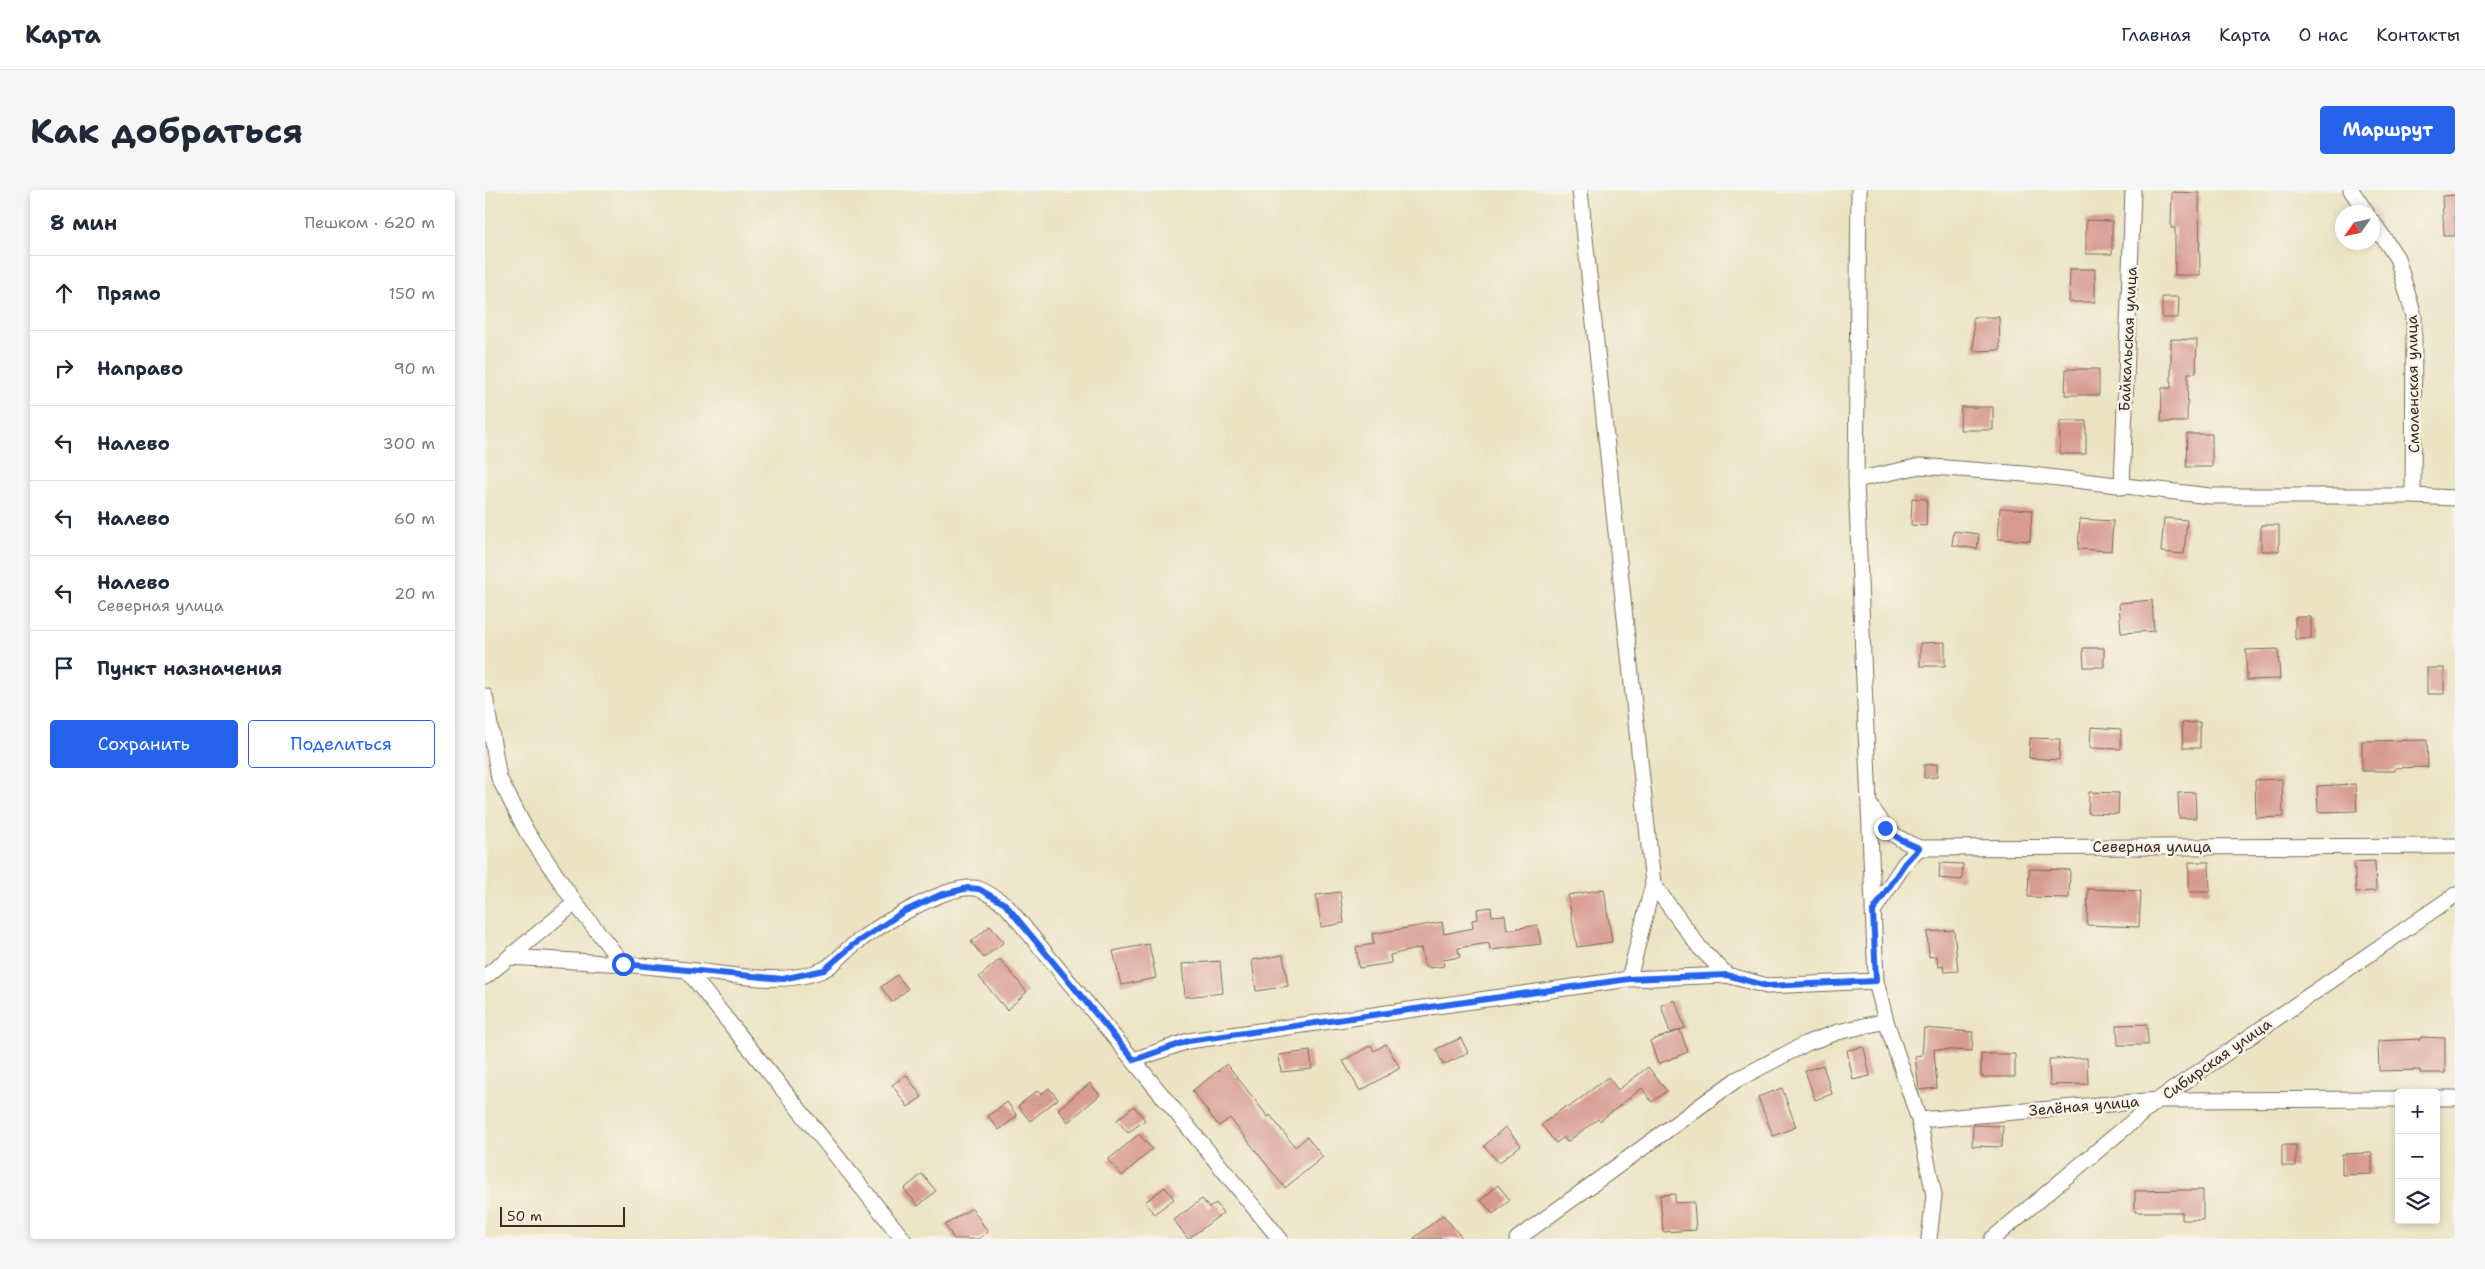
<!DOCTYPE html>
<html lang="ru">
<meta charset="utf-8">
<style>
:root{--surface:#fff;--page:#f6f6f7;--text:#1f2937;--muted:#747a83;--line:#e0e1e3;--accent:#2563eb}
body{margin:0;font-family:"Shantell Sans",sans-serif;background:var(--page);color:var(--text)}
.controls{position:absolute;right:15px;bottom:15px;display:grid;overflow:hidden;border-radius:5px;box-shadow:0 2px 8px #0003}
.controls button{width:45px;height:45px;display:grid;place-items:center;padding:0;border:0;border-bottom:1px solid var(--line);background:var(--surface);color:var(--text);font:25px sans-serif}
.compass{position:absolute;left:1850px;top:15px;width:45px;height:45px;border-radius:50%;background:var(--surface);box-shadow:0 2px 8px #0003;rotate:236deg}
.scale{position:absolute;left:15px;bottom:12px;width:125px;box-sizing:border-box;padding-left:5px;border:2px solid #3b2a1e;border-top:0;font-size:14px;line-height:18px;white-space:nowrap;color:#3b2a1e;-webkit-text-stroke:4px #f7f3e8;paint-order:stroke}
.stop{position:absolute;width:15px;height:15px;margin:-11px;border:4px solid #2563eb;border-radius:50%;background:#fff}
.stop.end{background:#2563eb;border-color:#fff;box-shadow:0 1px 5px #0008}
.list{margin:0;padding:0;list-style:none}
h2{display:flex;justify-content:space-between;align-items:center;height:65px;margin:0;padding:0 20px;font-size:21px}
h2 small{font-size:16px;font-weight:400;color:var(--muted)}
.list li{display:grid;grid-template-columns:32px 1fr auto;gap:15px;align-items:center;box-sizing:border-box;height:75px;padding:0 20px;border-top:1px solid var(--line)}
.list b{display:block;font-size:19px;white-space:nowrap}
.list p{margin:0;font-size:16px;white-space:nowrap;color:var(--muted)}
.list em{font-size:16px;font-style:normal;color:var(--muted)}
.actions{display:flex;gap:10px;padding:15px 20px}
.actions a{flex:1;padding:11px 0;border:1px solid var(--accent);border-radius:5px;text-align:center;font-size:18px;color:var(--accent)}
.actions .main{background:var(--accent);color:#fff}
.icon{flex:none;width:28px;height:28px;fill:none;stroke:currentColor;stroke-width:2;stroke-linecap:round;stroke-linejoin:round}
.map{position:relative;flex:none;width:1970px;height:1049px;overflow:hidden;border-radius:5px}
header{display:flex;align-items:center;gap:30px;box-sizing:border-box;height:70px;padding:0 25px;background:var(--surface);border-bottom:1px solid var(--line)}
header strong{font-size:24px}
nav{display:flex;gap:28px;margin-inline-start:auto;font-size:18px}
.intro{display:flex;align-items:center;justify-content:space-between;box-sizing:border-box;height:120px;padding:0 30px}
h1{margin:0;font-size:35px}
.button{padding:12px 22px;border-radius:5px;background:var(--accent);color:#fff;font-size:18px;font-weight:700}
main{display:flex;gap:30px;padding:0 30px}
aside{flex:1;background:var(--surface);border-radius:5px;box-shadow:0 2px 8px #0003}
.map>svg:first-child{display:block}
.building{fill:#d79a90}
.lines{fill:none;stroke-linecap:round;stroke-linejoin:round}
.street-casing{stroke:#796b57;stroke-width:17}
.street{stroke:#fff;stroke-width:15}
.route{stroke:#2563eb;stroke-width:6}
.labels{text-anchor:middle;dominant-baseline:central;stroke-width:5;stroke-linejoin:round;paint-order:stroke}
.street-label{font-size:15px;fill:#3b2a1e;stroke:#f7f3e8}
</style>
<header>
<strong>Карта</strong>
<nav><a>Главная</a><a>Карта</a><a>О нас</a><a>Контакты</a></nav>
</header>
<div class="intro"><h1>Как добраться</h1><a class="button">Маршрут</a></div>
<main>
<aside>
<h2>8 мин<small>Пешком · 620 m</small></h2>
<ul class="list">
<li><svg class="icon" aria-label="ahead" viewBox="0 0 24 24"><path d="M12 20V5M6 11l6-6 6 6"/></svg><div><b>Прямо</b></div><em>150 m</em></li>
<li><svg class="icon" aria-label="right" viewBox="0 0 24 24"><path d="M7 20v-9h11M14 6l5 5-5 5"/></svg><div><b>Направо</b></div><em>90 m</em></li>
<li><svg class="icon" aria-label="left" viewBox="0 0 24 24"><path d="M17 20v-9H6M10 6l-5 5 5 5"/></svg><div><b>Налево</b></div><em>300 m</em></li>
<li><svg class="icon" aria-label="left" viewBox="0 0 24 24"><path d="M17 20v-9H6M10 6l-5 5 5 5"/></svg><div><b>Налево</b></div><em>60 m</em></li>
<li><svg class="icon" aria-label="left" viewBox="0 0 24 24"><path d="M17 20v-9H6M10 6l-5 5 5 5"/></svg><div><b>Налево</b><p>Северная улица</p></div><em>20 m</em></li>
<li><svg class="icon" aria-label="arrive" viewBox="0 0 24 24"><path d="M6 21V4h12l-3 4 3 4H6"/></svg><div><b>Пункт назначения</b></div></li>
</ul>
<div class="actions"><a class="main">Сохранить</a><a>Поделиться</a></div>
</aside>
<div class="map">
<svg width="1970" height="1049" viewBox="0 0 1970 1049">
<rect width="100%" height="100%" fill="#f7f3e8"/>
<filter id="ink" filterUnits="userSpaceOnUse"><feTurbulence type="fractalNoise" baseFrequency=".02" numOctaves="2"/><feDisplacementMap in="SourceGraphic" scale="10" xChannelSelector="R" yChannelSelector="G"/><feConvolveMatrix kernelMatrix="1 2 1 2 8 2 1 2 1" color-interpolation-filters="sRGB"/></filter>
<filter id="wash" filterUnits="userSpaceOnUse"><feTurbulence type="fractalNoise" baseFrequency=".0096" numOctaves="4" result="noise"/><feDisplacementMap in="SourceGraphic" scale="20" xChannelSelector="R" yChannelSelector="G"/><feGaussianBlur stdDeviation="1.12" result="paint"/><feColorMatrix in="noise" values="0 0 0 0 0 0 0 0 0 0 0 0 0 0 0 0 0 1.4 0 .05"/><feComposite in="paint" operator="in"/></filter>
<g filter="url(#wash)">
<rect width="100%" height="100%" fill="#ebe3c2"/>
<g id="blocks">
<path class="building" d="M1687,2l27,1 1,82h-25v-47h-4z
M1970,5v41h-11l-2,-40z
M1601,30l26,1v33h-26z
M1585,79h25v33h-26z
M1677,107h17l-1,21h-16z
M1488,127h26l1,33 -26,1z
M1686,149l26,1 -1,33h-8l-1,49h-26l1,-34h9z
M1581,179h33v26h-34z
M1476,217h32v23h-33z
M1575,231h26v33h-26z
M1702,244h25v33h-26z
M1427,308l15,1 -1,27 -15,-1z
M1515,318l32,2 -2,31 -32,-2z
M1679,328l23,2 -3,34 -23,-2z
M1595,329l33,2 -2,30 -33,-2z
M1776,335h18v26h-18z
M1469,341l25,3 -2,15 -25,-4z
M1667,410l2,31 -33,2 -2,-30z
M1810,427h16v22h-16z
M1460,452v24h-25v-23z
M1598,458h21v19h-20z
M1793,459l2,30 -33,1 -1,-30z
M1942,478h17v26h-17z
M1715,532v26h-17l-1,-25z
M1606,537l30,2v20l-31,-1z
M1545,548l30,1 -1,21 -30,-2z
M1942,550l1,27 -33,1v3h-33v-30z
M1452,574v13l-13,1v-13z
M1797,589l1,38 -27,1 -1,-38z
M1870,594l2,27 -39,1 -1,-26z
M1604,602l30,1 -1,21 -30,-1z
M1710,602l1,26h-17l-1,-25z
M1890,671l1,30 -20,1 -2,-30z
M1704,672h20l1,30h-21z
M1455,673l23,1 -1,16 -23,-2z
M1544,679l41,1 -1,28 -41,-1z
M1119,699l8,53 -35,5 -9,-52z
M1603,699l53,2 -2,36 -52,-2z
M855,702l4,31 -23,4 -5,-32z
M1006,717l1,9 13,-1 2,15 30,-5 4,19 -51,6 -1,-7 -31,5 2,9 -17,3 1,6 -14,2 -6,-4 -3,-16 -31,7 1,8 -32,5 -3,-21 18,-3 -2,-10 70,-12 2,12 29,-6 -1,-8 6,-1 -1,-10z
M505,736l14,16 -20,16 -13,-16z
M1469,740l4,41 -14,1 -1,-6 -5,1 -1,-11 -8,1 -2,-25z
M664,754l7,34 -35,7 -8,-34z
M798,765l5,31 -32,5 -4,-31z
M515,769l27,33 -20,18 -28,-33z
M735,771l3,32 -38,4 -3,-33z
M412,785l11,14 -16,13 -11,-15z
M1190,810l10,28 -15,5 -9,-28z
M1662,834l1,21h-30l-1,-20z
M1439,838l49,4 -1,19 -38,-2 3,39 -18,2 -4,-34 7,-1z
M1195,840l8,22 -30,12 -8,-23z
M1936,847l24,1v35h-25v-3l-41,1 -1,-30 43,-2z
M976,848l7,15 -25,12 -7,-16z
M901,854l14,24 -40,23 -17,-30 28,-16 3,6z
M1379,857l6,29 -17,4 -6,-30z
M825,861l2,18 -31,3 -2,-17z
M1496,864h34v23h-34z
M1602,868l1,26 -38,1 -1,-26z
M742,874l41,53 2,-2 25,32 12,-10 16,20 -38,31 -55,-70 -11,8 -27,-35z
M1338,875l9,29 -17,6 -10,-29z
M1163,877l19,24 -15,11 -10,-14 -42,33 -2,-2 -31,23 -3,-5 -8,6 -15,-18 25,-19 2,2 40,-31 10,13z
M421,885l16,22 -14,10 -16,-22z
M605,893l10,12 -32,27 -10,-13z
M564,898l9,11 -28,22 -12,-15 19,-15 4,3z
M1297,898l14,39 -23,9 -15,-39z
M522,912l10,14 -18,14 -11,-14z
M649,916l11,14 -17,13 -11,-13z
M1488,935l30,1 -1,21 -30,-1z
M1020,937l16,18 -22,18 -15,-17z
M654,944l13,15 -30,27 -14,-16z
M1797,955h14v21h-14z
M1887,963v21l-30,1v-21z
M437,984l14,17 -18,15 -14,-17z
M1013,995l12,15 -17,14 -12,-14z
M680,997l9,12 -20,15 -9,-12z
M1697,1000h21v30h-21v-8h-47v-21z
M1190,1004v9l19,-1 2,28 -33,2 -3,-37z
M717,1009l7,9 7,-5 7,10 -35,26 -14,-19z
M487,1018l16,24 -10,7h-24l-9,-14z
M958,1025l20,24h-50z"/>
</g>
</g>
<g filter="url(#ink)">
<use href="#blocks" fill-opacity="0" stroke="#796b57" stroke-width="1"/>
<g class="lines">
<defs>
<path id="street" d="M1095,0l73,694 -24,95
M1374,0l-3,290 20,501 10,40 33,99 15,75 -5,44
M1866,0l15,22
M1888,32l24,36 17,58 -1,180
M1371,290l64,-14 104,8 186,22h203l42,2
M1637,297l11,-297
M0,506l14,82 28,54 48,71
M1385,615c16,25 21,31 49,43l536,-2
M1168,694l47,64 27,27
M1388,721l32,-48 14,-15
M25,767l113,7
M202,780c43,4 95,17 136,0 11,-5 20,-17 29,-24 23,-18 98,-66 127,-57 9,3 18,11 26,15l275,335
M0,787l90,-74 48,61 64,6 216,269
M649,870l54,-19 441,-62 98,-4 40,11 109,-5
M1951,908h19
M1434,930l239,-20 241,-1
M1032,1049l219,-159 71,-37 31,-11 48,-11
M1507,1049l166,-139 297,-205"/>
</defs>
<use href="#street" class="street-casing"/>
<use href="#street" class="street"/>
</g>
</g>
<g class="lines" filter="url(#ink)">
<path class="route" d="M138,774l160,15 41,-9 29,-25 50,-33 37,-17 28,-7 11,1 26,15 129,156 54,-19 441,-62 98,-4 40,11 109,-5 -3,-70 32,-48 14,-15 -18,-8 -16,-12"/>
</g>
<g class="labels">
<g class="street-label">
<text transform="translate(1643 149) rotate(-87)">Байкальская улица</text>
<text transform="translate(1928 194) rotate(-91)">Смоленская улица</text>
<text x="1667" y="657">Северная улица</text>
<text transform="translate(1732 869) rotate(-35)">Сибирская улица</text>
<text transform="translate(1599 916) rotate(-5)">Зелёная улица</text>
</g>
</g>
</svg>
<div class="controls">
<button>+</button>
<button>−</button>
<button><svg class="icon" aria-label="layers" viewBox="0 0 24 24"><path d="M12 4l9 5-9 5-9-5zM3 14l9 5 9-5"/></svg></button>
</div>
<svg class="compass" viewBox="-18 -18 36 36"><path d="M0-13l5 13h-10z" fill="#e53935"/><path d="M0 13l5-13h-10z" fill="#747a83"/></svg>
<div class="scale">50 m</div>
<div class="stop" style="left:138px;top:774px"></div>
<div class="stop end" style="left:1400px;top:638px"></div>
</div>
</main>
